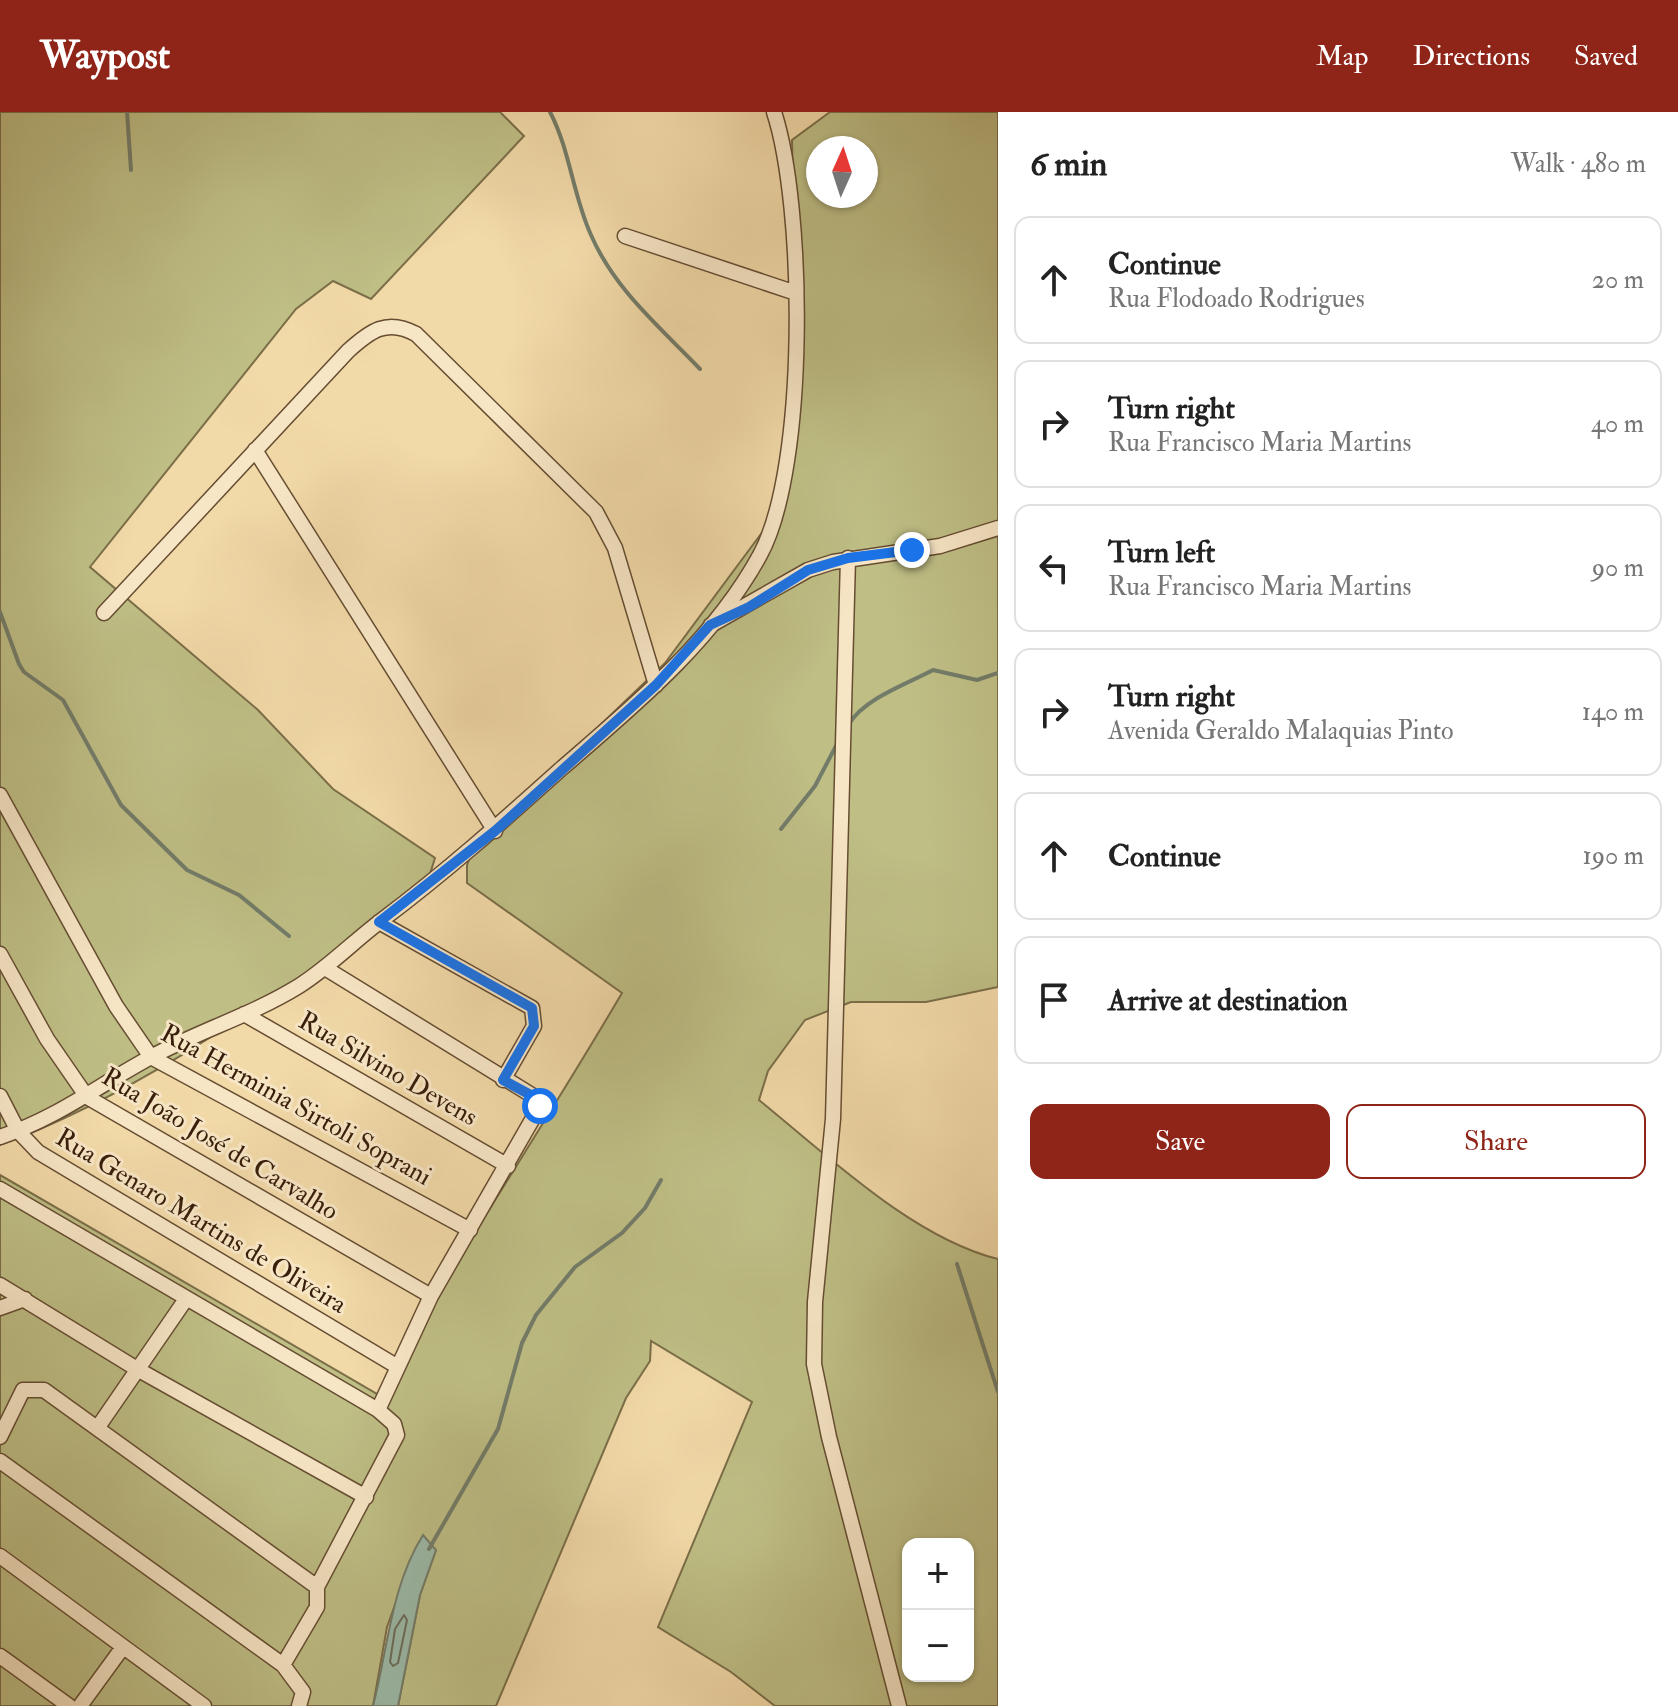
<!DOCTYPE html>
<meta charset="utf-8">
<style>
:root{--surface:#fff;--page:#f6f6f6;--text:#222;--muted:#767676;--line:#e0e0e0;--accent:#8f2418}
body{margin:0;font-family:"IM FELL Double Pica",serif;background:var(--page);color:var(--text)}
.controls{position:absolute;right:24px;bottom:24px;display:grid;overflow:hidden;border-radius:16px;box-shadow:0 2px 6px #0004}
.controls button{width:72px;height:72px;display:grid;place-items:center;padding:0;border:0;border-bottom:2px solid var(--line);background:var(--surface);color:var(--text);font:40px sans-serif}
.compass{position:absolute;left:806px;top:24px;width:72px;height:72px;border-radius:50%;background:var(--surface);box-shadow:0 2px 6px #0004;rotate:3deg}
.stop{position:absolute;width:24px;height:24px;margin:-18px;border:6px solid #1a73e8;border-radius:50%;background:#fff}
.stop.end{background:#1a73e8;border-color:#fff;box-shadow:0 2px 8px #0008}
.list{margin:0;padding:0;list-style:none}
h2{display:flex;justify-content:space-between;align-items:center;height:104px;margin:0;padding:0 32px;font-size:34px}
h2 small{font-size:26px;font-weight:400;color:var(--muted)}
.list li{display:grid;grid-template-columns:52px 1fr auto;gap:24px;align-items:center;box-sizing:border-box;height:128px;margin:0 16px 16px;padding:0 16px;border:2px solid var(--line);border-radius:16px}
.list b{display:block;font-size:30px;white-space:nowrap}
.list p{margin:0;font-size:26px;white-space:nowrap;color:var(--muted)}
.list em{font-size:26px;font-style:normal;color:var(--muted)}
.actions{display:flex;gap:16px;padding:24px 32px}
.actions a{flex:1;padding:18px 0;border:2px solid var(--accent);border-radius:16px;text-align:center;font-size:28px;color:var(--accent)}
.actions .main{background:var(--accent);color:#fff}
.icon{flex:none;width:44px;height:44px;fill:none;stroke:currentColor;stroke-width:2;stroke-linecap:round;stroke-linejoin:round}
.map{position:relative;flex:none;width:998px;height:1594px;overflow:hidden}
header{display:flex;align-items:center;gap:48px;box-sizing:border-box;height:112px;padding:0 40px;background:var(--accent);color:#fff}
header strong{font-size:38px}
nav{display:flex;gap:44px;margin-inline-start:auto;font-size:28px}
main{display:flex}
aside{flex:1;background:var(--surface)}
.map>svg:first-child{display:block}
.green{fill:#bebe85;stroke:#7b6e48;stroke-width:2;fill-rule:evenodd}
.water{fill:#9bbaa9;stroke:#737c69;stroke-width:2}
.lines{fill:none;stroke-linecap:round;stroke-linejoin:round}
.shore{stroke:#6a6c5a;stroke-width:2}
.stream{stroke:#737c69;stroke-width:4}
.minor-casing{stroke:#664d32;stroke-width:17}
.minor{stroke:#f7e6c6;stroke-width:14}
.route{stroke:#1a73e8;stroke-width:10}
.labels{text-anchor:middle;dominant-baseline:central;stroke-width:6;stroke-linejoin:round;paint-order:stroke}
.street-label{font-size:26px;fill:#381e0a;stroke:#f7e6c6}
</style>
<header>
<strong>Waypost</strong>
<nav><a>Map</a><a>Directions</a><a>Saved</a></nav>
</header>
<main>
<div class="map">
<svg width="998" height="1594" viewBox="0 0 998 1594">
<rect width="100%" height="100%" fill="#f2d9a8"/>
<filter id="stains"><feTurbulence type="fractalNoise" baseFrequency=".0025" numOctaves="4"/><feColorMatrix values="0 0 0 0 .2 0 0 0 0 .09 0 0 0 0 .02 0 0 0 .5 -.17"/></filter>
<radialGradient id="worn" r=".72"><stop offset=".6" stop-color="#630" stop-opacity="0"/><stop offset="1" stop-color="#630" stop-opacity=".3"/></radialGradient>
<path class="green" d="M0,0h500l24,24 -153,163 -38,-18 -37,28 -206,258 168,143 75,79 102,69 -11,35c-135,91 -270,195 -424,252z
M830,0h168v875l-72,15h-75l-46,18 -37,51 -9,29c68,55 154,138 239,159v447h-223l-44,-34 -73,-45 94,-225 -101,-61 -1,20 -24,37 -130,308h-98l22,-111 16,-45 -37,44 -12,33 -14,79h-373v-531l379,220c76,-137 164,-267 243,-402l-155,-110v-18l7,-19 191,-183 116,-156 16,-126 -5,-241zM818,36h48v48h-48zM908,1432h60v132h-60z"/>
<path class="water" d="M423,1423l13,15 -16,45 -22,111h-25c15,-58 18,-120 50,-171z"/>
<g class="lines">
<path class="shore" d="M404,1503l3,5 -9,43 -5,3 -3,-4 5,-33z"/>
<path class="stream" d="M127,0l4,58
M550,0c20,38 23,84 41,123 24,55 68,91 109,134
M0,500l19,52 5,8 39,28 58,105 66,65 52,25 50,41
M849,612c16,-26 58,-40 84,-54l44,10 21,-7
M781,717l34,-43 23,-44
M957,1152l41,128
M429,1437l69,-120 24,-86 14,-28 39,-48 47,-34 23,-25 16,-28"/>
<defs>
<path id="minor" d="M625,124l171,57
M255,338l240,381
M848,446l-15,561 -18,183 -1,62 15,73 70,269
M104,501l244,-262c22,-20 39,-33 68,-17l180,178 19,36 41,137
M711,513l97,-55 25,-8 107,-16 58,-18
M0,683l116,211 35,51 319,173
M379,810l153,86 2,18 -31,54
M0,842l47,85 40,58 344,199
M325,856l213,131 2,7 -109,190 -53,114
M244,902l264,152
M0,984l18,35 20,21 360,215
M0,1025c57,-19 99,-52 151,-80 48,-26 101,-42 148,-71 30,-19 55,-45 83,-66 64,-48 121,-99 180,-152 73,-63 151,-127 198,-213 48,-88 45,-348 14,-443
M0,1077l378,221 16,14 3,11 -80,152v20l-34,58
M0,1173l137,84 229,128
M0,1196l25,-9
M98,1315l88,-128
M0,1325l23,-47h21l273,197
M0,1349l283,204 20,27 -4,14
M0,1444l204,150
M0,1544l69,50
M80,1594l43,-59"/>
</defs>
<use href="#minor" class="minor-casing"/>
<use href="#minor" class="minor"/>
</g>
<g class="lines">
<path class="route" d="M540,994l-2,-7 -35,-19 31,-54 -2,-18 -153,-86 116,-91 161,-146 54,-60 39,-18 59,-37 40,-12 64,-8"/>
</g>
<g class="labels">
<g class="street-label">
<text transform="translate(388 957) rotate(30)">Rua Silvino Devens</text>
<text transform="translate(296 993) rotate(29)">Rua Herminia Sirtoli Soprani</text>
<text transform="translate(220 1032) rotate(31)">Rua João José de Carvalho</text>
<text transform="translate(201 1109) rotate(31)">Rua Genaro Martins de Oliveira</text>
</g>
</g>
<rect width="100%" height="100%" filter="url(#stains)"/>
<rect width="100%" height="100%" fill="url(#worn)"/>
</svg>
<div class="controls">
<button>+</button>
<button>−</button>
</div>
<svg class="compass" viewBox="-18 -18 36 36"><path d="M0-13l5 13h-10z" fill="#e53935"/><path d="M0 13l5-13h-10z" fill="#767676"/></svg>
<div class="stop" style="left:540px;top:994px"></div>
<div class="stop end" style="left:912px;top:438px"></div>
</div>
<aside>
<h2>6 min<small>Walk · 480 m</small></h2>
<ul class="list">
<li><svg class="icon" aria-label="ahead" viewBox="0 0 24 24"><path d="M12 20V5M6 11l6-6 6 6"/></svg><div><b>Continue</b><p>Rua Flodoado Rodrigues</p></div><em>20 m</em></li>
<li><svg class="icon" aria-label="right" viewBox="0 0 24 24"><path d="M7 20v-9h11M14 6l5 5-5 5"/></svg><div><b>Turn right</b><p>Rua Francisco Maria Martins</p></div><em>40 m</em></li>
<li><svg class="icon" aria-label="left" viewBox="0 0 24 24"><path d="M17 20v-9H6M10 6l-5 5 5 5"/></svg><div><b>Turn left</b><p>Rua Francisco Maria Martins</p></div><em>90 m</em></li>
<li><svg class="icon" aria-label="right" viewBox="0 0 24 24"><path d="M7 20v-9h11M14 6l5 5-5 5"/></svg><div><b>Turn right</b><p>Avenida Geraldo Malaquias Pinto</p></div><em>140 m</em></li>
<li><svg class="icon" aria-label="ahead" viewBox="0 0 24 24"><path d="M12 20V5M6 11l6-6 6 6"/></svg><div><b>Continue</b></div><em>190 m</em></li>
<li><svg class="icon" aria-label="arrive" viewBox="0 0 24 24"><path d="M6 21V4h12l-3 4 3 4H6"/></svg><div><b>Arrive at destination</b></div></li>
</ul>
<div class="actions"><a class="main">Save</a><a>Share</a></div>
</aside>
</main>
